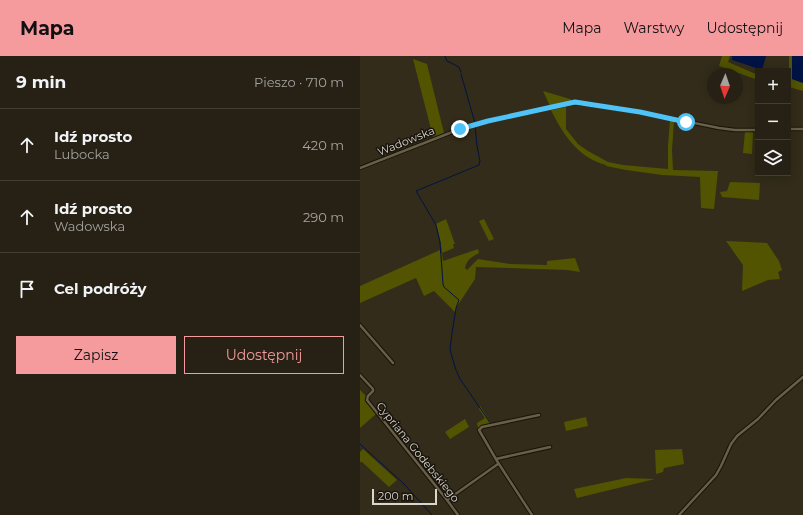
<!DOCTYPE html>
<html lang="pl">
<meta charset="utf-8">
<style>
:root{--surface:#262114;--page:#2e291d;--text:#f1f3f6;--muted:#a4a3a0;--line:#423e34;--accent:#f59b9e}
body{margin:0;font-family:Montserrat,sans-serif;background:var(--page);color:var(--text)}
.controls{position:absolute;right:12px;top:12px;display:grid;overflow:hidden;border-radius:0px;box-shadow:0 2px 10px #0003}
.controls button{width:36px;height:36px;display:grid;place-items:center;padding:0;border:0;border-bottom:1px solid var(--line);background:var(--surface);color:var(--text);font:20px sans-serif}
.compass{position:absolute;left:347px;top:12px;width:36px;height:36px;border-radius:50%;background:var(--surface);box-shadow:0 2px 10px #0003;rotate:182deg}
.scale{position:absolute;left:12px;bottom:10px;width:65px;box-sizing:border-box;padding-left:4px;border:2px solid #dad6cb;border-top:0;font-size:11px;line-height:14px;white-space:nowrap;color:#dad6cb;-webkit-text-stroke:3px #18140d;paint-order:stroke}
.stop{position:absolute;width:12px;height:12px;margin:-9px;border:3px solid #4fc3f7;border-radius:50%;background:#fff}
.stop.end{background:#4fc3f7;border-color:#fff;box-shadow:0 1px 4px #0008}
.list{margin:0;padding:0;list-style:none}
h2{display:flex;justify-content:space-between;align-items:center;height:52px;margin:0;padding:0 16px;font-size:17px}
h2 small{font-size:13px;font-weight:400;color:var(--muted)}
.list li{display:grid;grid-template-columns:26px 1fr auto;gap:12px;align-items:center;box-sizing:border-box;height:72px;padding:0 16px;border-top:1px solid var(--line)}
.list b{display:block;font-size:15px;white-space:nowrap}
.list p{margin:0;font-size:13px;white-space:nowrap;color:var(--muted)}
.list em{font-size:13px;font-style:normal;color:var(--muted)}
.actions{display:flex;gap:8px;padding:12px 16px}
.actions a{flex:1;padding:9px 0;border:1px solid var(--accent);border-radius:0px;text-align:center;font-size:14px;color:var(--accent)}
.actions .main{background:var(--accent);color:#111}
.icon{flex:none;width:22px;height:22px;fill:none;stroke:currentColor;stroke-width:2;stroke-linecap:round;stroke-linejoin:round}
.map{position:relative;flex:none;width:443px;height:459px;overflow:hidden}
header{display:flex;align-items:center;gap:24px;box-sizing:border-box;height:56px;padding:0 20px;background:var(--accent);color:#111}
header strong{font-size:19px}
nav{display:flex;gap:22px;margin-inline-start:auto;font-size:14px}
main{display:flex}
aside{flex:1;background:var(--surface)}
.map>svg:first-child{display:block}
.green{fill:#525401}
.water{fill:#001344}
.lines{fill:none;stroke-linecap:round;stroke-linejoin:round}
.stream{stroke:#001344;stroke-width:1}
.minor-casing{stroke:#1b1404;stroke-width:4.5}
.minor{stroke:#675e4b;stroke-width:2.5}
.route{stroke:#4fc3f7;stroke-width:5}
.labels{text-anchor:middle;dominant-baseline:central;stroke-width:3;stroke-linejoin:round;paint-order:stroke}
.street-label{font-size:11px;fill:#dad6cb;stroke:#18140d}
</style>
<header>
<strong>Mapa</strong>
<nav><a>Mapa</a><a>Warstwy</a><a>Udostępnij</a></nav>
</header>
<main>
<aside>
<h2>9 min<small>Pieszo · 710 m</small></h2>
<ul class="list">
<li><svg class="icon" aria-label="ahead" viewBox="0 0 24 24"><path d="M12 20V5M6 11l6-6 6 6"/></svg><div><b>Idź prosto</b><p>Lubocka</p></div><em>420 m</em></li>
<li><svg class="icon" aria-label="ahead" viewBox="0 0 24 24"><path d="M12 20V5M6 11l6-6 6 6"/></svg><div><b>Idź prosto</b><p>Wadowska</p></div><em>290 m</em></li>
<li><svg class="icon" aria-label="arrive" viewBox="0 0 24 24"><path d="M6 21V4h12l-3 4 3 4H6"/></svg><div><b>Cel podróży</b></div></li>
</ul>
<div class="actions"><a class="main">Zapisz</a><a>Udostępnij</a></div>
</aside>
<div class="map">
<svg width="443" height="459" viewBox="0 0 443 459">
<rect width="100%" height="100%" fill="#332c1a"/>
<path class="green" d="M362,0h8l-2,6 30,13v5l-39,-14z
M429,0h3v23l11,4v8l-14,-4z
M53,3l14,5 17,69 -11,4z
M183,35l27,8 1,1v2l-21,4z
M206,49v24l12,15 10,7 20,11 15,3 45,4v-23l2,-26 4,1 -2,29 1,20 45,1 -4,38 -13,-1 -1,-31 -38,-2 -36,-5 -20,-4v-1c-28,-7 -44,-32 -56,-57z
M391,75l2,2 -1,21 -9,-1 2,-21z
M370,126l30,1 -1,17 -37,-3 -2,-5 7,-1z
M86,163l9,25h-2l1,4 -12,5 1,8 35,-12 1,4c-7,4 -12,6 -14,15l2,2 11,-11 32,5 37,1v-4l28,-3 5,14 -13,-2 -91,-3 -1,12 -19,29 -1,4 -21,-21 -10,5 -8,-18 -56,25v-17l80,-36v3h2l-2,-13 -4,-16z
M124,163l10,20 -5,2 -10,-20z
M366,185l41,2 12,18 3,9 -4,2 2,7 -12,1 -26,11 1,-26z
M0,334l6,6 -1,4 11,14 -16,14z
M120,350l11,17h3l-16,5 -1,-5 8,-5 -6,-9z
M226,361l2,9 -22,5 -2,-9z
M105,363l4,8 -19,12 -5,-7z
M3,393l34,31 -8,7 -27,-25h-2v-10z
M322,393l2,15 -20,4 -1,4 -7,2 -1,-24z
M266,422l29,1 -78,19 -3,-9z"/>
<path class="water" d="M372,0h34l-4,14 -30,-10z
M432,0h11v27l-11,-4z"/>
<g class="lines">
<path class="stream" d="M85,0l2,5 12,6 2,5
M101,18l14,49
M115,70l2,20 3,15 -1,4 -63,26 20,34 4,17 3,42 1,3 15,13 -3,8 -4,25 -2,16 2,8 4,13 4,9 31,45
M0,388l44,40 28,31"/>
<defs>
<path id="minor" d="M428,73h15
M0,112l100,-39 28,-8 85,-18 17,1 50,8 79,16 16,2h23
M0,269l33,38
M0,319l13,14v2l-5,5 -1,4 80,100 11,15
M136,403l54,-12
M87,444l51,-36
M172,459l-35,-54 -18,-31 3,-3 57,-12
M319,459l37,-40 5,-9 10,-22 6,-8 21,-17 18,-19 27,-23"/>
</defs>
<use href="#minor" class="minor-casing"/>
<use href="#minor" class="minor"/>
</g>
<g class="lines">
<path class="route" d="M100,73l28,-8 87,-19 65,10 46,10"/>
</g>
<g class="labels">
<g class="street-label">
<text transform="translate(46 85) rotate(-22)">Wadowska</text>
<text transform="translate(58 396) rotate(51)">Cypriana Godebskiego</text>
</g>
</g>
</svg>
<div class="controls">
<button>+</button>
<button>−</button>
<button><svg class="icon" aria-label="layers" viewBox="0 0 24 24"><path d="M12 4l9 5-9 5-9-5zM3 14l9 5 9-5"/></svg></button>
</div>
<svg class="compass" viewBox="-18 -18 36 36"><path d="M0-13l5 13h-10z" fill="#e53935"/><path d="M0 13l5-13h-10z" fill="#a4a3a0"/></svg>
<div class="scale">200 m</div>
<div class="stop" style="left:326px;top:66px"></div>
<div class="stop end" style="left:100px;top:73px"></div>
</div>
</main>
